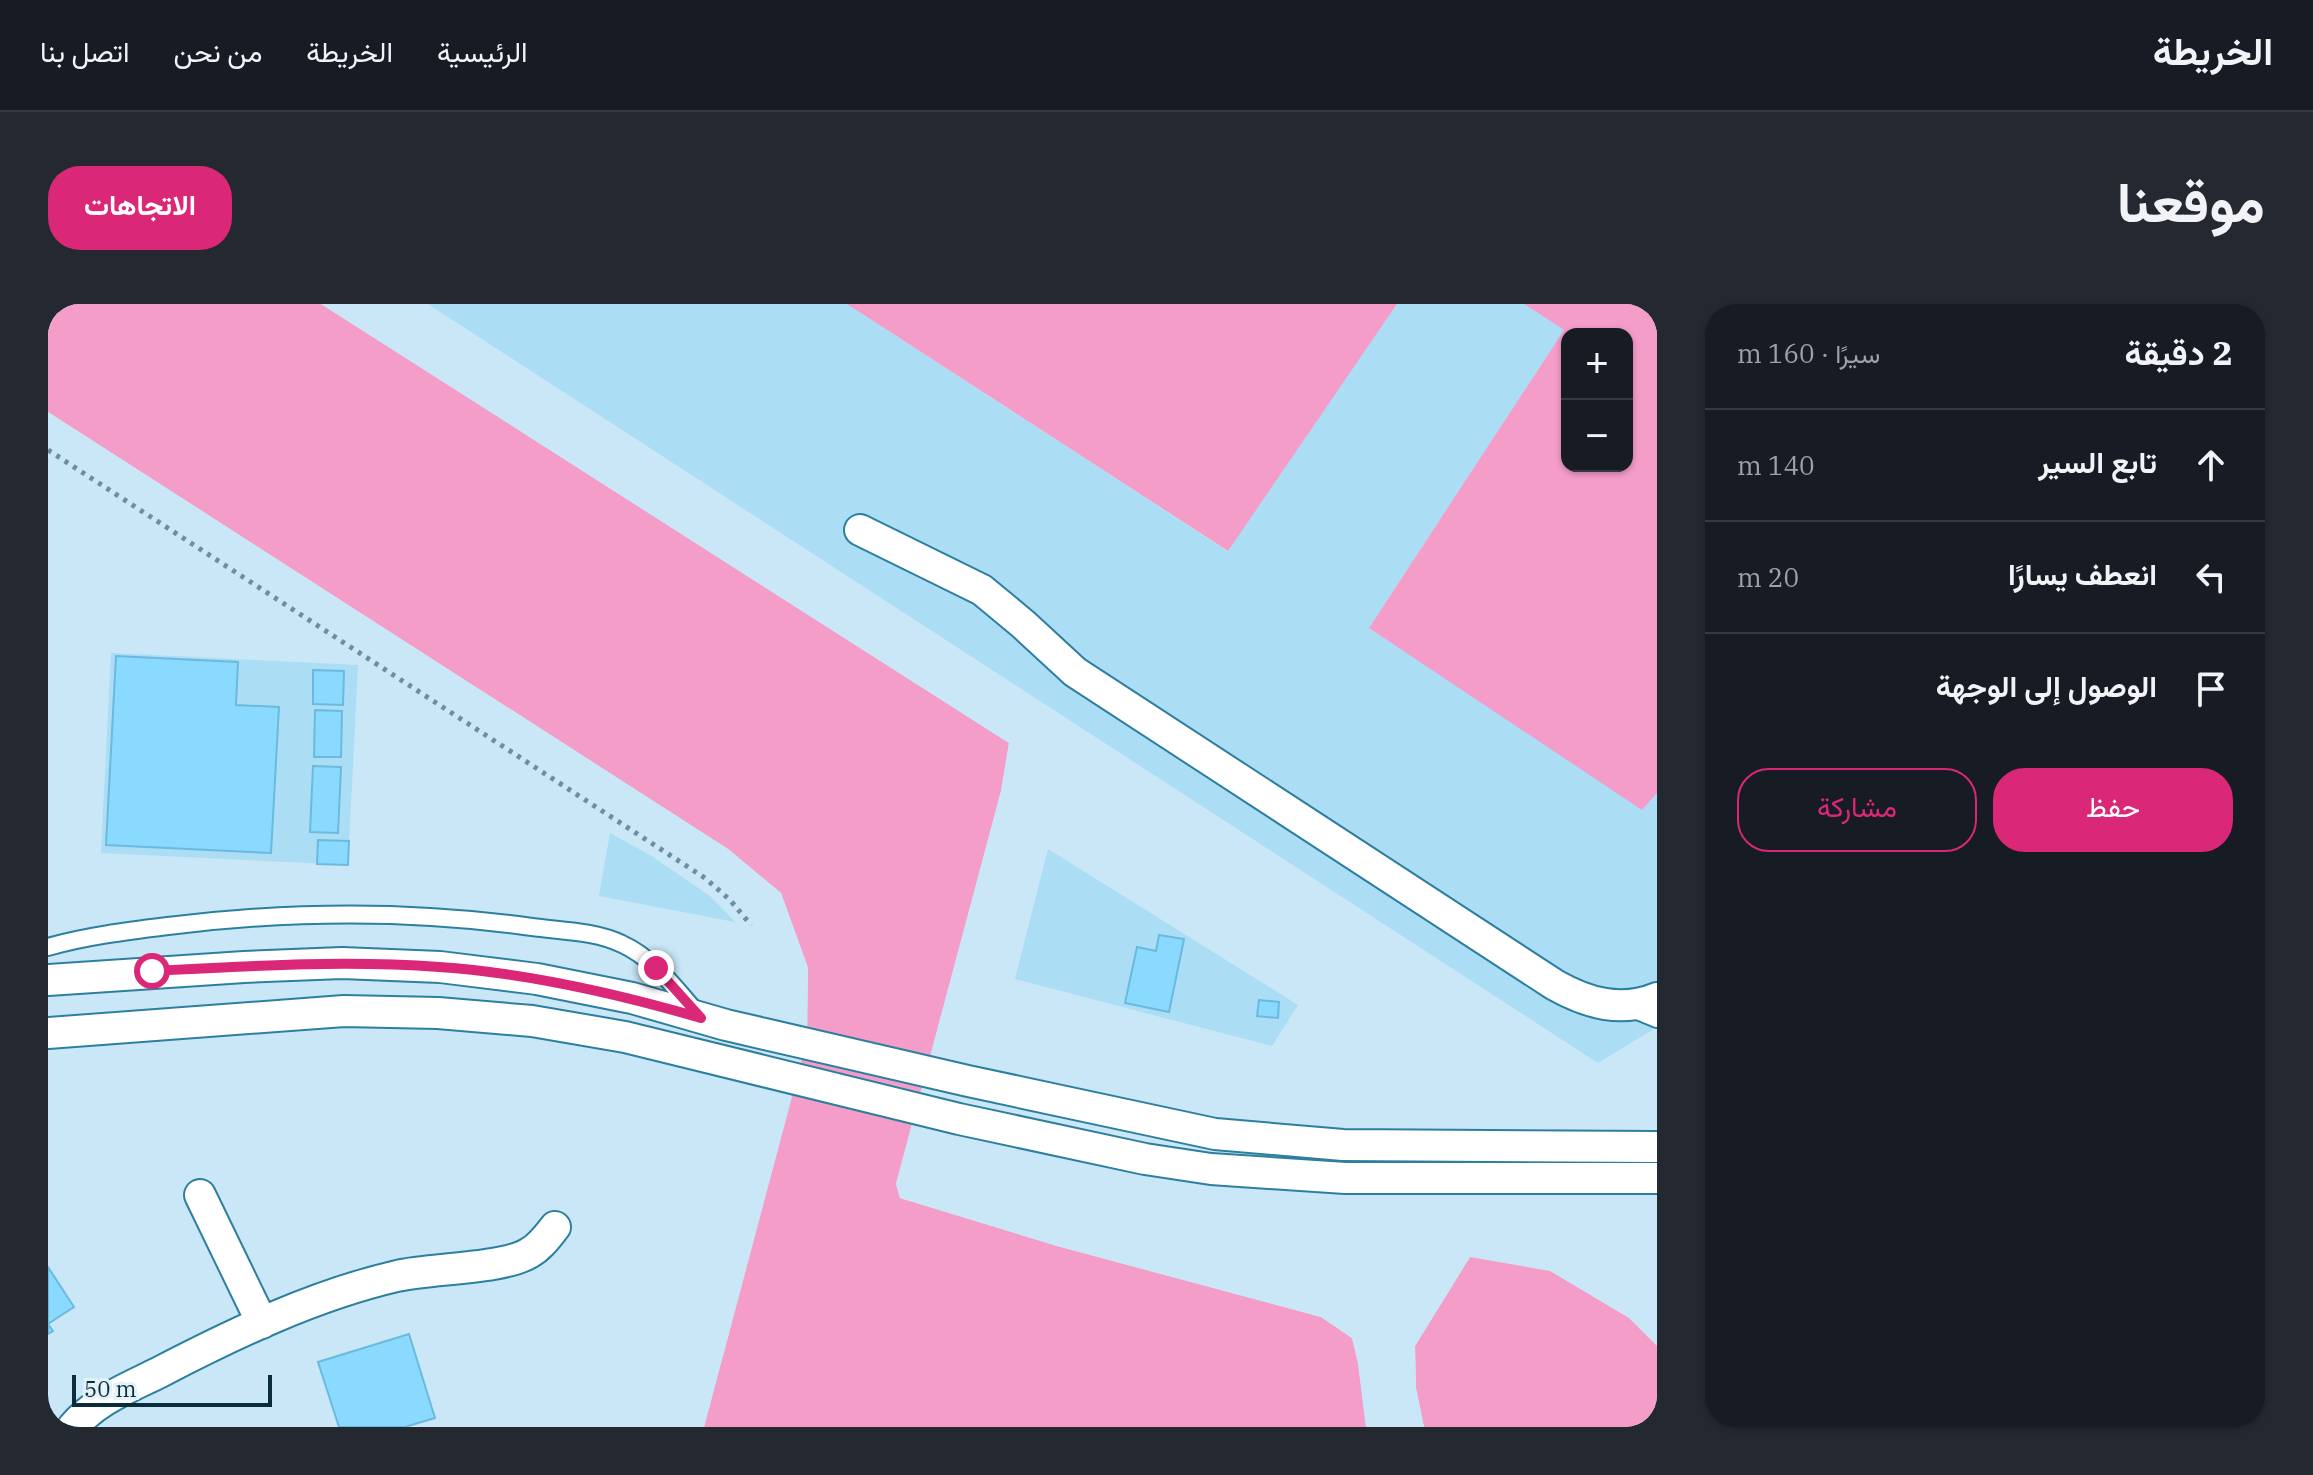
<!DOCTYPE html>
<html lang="ar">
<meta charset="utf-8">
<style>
:root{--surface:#171b24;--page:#242831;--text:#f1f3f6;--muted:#9ea1a6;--line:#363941;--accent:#db2777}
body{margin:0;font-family:"IBM Plex Serif",Vazirmatn,serif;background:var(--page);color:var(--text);direction:rtl}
.controls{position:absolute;right:24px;top:24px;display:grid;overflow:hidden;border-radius:16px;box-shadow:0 2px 6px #0004}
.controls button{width:72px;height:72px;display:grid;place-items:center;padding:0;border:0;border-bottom:2px solid var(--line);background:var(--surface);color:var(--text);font:40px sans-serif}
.scale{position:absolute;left:24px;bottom:20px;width:200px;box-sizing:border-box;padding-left:8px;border:4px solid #0a2d3b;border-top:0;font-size:22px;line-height:28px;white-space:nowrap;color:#0a2d3b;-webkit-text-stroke:6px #e3f2f9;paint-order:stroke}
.stop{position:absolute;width:24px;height:24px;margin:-18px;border:6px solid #db2777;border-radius:50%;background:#fff}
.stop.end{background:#db2777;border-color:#fff;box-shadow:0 2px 8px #0008}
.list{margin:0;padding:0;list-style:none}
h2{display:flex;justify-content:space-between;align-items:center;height:104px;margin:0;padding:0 32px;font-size:34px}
h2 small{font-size:26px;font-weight:400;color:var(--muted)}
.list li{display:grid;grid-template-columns:52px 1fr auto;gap:24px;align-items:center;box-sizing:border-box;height:112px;padding:0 32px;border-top:2px solid var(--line)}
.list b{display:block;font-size:30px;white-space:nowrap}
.list em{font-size:26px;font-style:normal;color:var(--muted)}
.actions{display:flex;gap:16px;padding:24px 32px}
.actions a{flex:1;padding:18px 0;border:2px solid var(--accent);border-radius:32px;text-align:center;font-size:28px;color:var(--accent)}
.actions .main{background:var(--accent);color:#fff}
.icon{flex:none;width:44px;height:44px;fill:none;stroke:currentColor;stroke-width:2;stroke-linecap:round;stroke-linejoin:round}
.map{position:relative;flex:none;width:1609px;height:1123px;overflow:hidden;direction:ltr;border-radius:32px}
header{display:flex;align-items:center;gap:48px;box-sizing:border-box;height:112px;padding:0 40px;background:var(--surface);border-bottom:2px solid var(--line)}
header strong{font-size:38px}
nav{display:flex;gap:44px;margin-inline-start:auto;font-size:28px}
.intro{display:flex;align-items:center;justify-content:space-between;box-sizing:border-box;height:192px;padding:0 48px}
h1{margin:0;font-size:56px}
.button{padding:20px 36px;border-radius:32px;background:var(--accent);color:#fff;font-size:28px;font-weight:700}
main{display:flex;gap:48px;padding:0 48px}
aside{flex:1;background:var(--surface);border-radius:32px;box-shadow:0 2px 6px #0004}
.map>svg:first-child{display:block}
.built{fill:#abddf5}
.water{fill:#f59dc9;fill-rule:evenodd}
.pier{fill:#c9e7f6}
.building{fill:#8ad9fe;stroke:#6bbade;stroke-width:2}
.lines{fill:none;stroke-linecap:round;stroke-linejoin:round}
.service-casing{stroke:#2d7fa0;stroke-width:20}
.minor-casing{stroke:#2d7fa0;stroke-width:34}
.path{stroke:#6d8e9c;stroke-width:5;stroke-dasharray:4 6;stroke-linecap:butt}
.service{stroke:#fff;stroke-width:16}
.minor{stroke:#fff;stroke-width:30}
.route{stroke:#db2777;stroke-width:10}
</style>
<header>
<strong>الخريطة</strong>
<nav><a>الرئيسية</a><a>الخريطة</a><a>من نحن</a><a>اتصل بنا</a></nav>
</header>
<div class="intro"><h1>موقعنا</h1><a class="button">الاتجاهات</a></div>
<main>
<aside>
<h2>2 دقيقة<small>سيرًا · 160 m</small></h2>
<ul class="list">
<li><svg class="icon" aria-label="ahead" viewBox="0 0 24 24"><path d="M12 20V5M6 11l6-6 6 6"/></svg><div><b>تابع السير</b></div><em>140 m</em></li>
<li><svg class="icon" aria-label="left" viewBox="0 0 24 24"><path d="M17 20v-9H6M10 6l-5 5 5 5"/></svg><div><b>انعطف يسارًا</b></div><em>20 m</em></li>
<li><svg class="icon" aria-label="arrive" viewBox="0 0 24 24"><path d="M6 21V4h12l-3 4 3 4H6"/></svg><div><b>الوصول إلى الوجهة</b></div></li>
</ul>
<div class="actions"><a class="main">حفظ</a><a>مشاركة</a></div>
</aside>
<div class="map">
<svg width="1609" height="1123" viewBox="0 0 1609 1123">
<rect width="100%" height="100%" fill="#c9e7f6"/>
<path class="built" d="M380,0h419l380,247 170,-247h127l40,26 -195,298 273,181 15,-16v234l-59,36z
M63,349l247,12 -10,200 -247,-12z
M562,529l40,22 60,41 25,26 -136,-26z
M1000,545l250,156 -26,41 -257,-67z"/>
<path class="water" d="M0,0h273l688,439 -8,48 -105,393 4,14 157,48 264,71 31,21 6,25 8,64h-662l103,-387 1,-72 -27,-75 -53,-44 -680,-437z
M799,0h550l-169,247z
M1476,0h133v489l-15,17 -273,-182 195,-298zM1519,30h60v132h-60z
M1422,953l80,14 79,47 28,28v81h-233l-8,-39 -1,-42z"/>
<path class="pier" d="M273,0h7l684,436 -7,52 -105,392 3,11 155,47 265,71 33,24 6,25 8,65h-4l-8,-64 -6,-25 -31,-21 -264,-71 -157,-48 -4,-14 105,-393 8,-48z
M0,108l680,437 53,44 27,75 -1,72 -103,387h-4l103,-387 1,-71 -26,-74 -52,-43 -678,-435z
M1420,949l2,4 -55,89 1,42 8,39h-5l-7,-38 -1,-44 33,-58z"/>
<path class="building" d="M68,352l122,6 -2,43 43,2 -8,146 -165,-8z
M265,366l31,1 -1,34 -30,-1z
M267,406l27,1 -1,46h-27z
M265,462l28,1 -3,66 -28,-1z
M270,536l31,1 -1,24 -31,-1z
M1111,631l25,4 -15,73 -44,-9 12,-56 19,4z
M1211,696l20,2 -1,16 -21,-2z
M0,963l26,40 -26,17 5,7 -5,3z
M361,1030l26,84 -30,9h-66l-21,-65z"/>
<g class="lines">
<defs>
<path id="service" d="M0,643c39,-11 80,-16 120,-21 120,-15 244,-16 364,1 30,4 63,4 90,17 31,14 53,44 75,69
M1582,704l27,11"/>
<path id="minor" d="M812,226l122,60 41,34 52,48 480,313c32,18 66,28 102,13
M0,676l196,-13 98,-4 98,4 97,12 95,19 94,27 242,56 247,53 128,11 314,2
M0,729l296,-22 94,2 94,8 93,16 334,82 186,40 66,10 134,9h312
M152,891l62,128
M25,1123c23,-27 55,-39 87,-55 75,-39 155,-77 237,-96 35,-8 106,-7 132,-23 11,-6 18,-16 26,-26"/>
</defs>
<use href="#service" class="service-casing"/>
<use href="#minor" class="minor-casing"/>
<path class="path" d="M0,146l657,428 25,22 21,25"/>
<use href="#service" class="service"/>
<use href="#minor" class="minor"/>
</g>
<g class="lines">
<path class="route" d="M104,667c96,-5 191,-11 287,-4 89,6 176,26 262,51l-45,-50"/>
</g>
</svg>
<div class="controls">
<button>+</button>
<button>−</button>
</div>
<div class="scale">50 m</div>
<div class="stop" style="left:104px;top:667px"></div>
<div class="stop end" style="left:608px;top:664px"></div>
</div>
</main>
